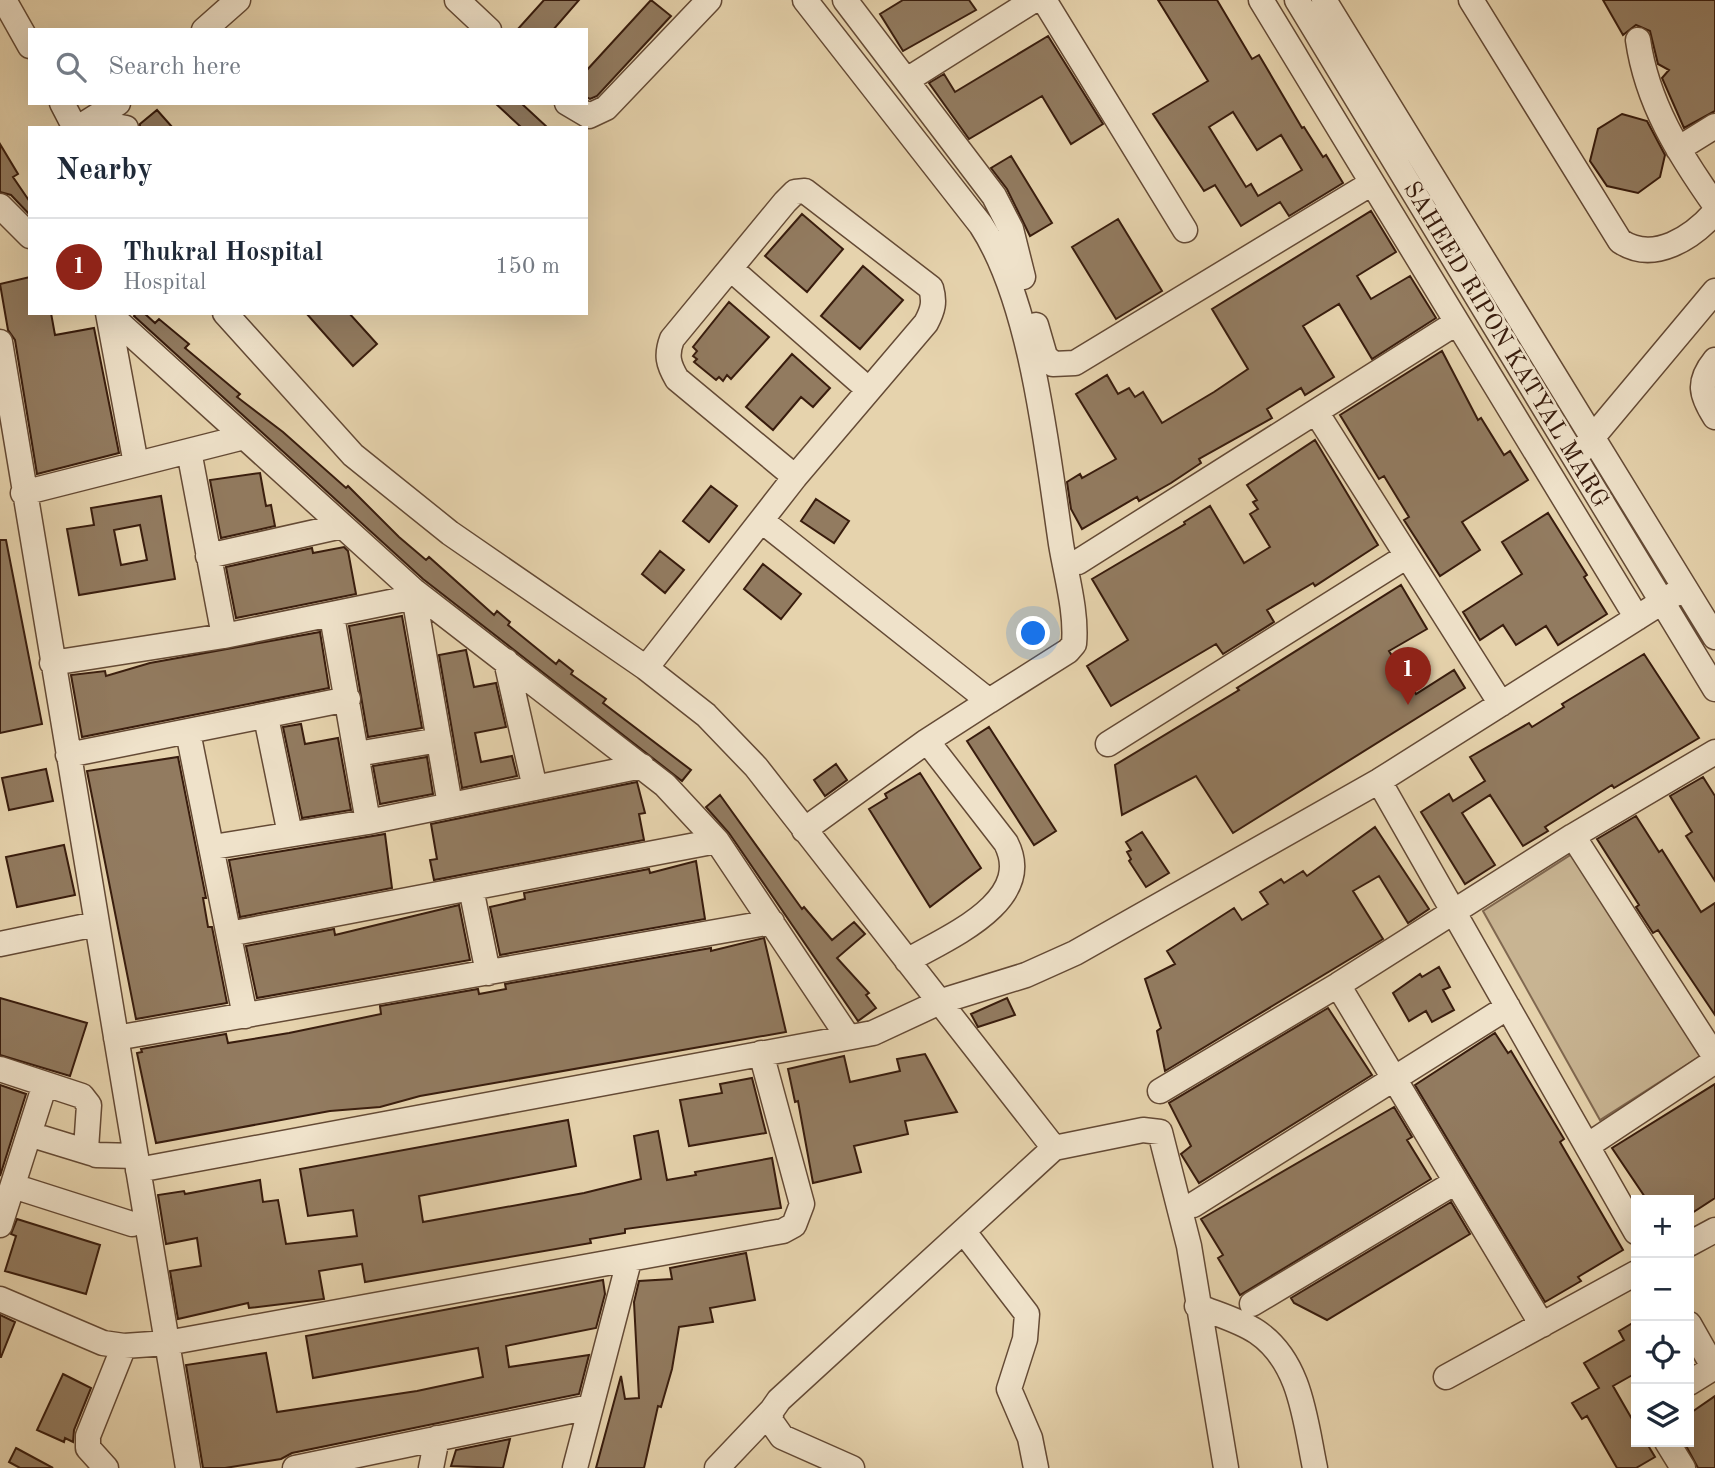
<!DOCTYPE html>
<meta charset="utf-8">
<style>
:root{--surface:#fff;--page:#f2f2f3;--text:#1f2937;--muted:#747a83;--line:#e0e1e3;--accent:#8f2418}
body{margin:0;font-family:"Old Standard TT",serif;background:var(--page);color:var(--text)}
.controls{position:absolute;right:21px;bottom:21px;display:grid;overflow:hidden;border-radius:0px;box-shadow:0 7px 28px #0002}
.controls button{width:63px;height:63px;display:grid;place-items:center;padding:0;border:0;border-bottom:2px solid var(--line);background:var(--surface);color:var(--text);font:35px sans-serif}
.you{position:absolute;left:1034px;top:634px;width:24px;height:24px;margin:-18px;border:5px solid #fff;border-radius:50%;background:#1a73e8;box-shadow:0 0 0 10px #1a73e833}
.badge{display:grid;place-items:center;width:46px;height:46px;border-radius:50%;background:var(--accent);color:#fff;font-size:23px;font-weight:700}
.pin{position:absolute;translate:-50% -58px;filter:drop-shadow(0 2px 4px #0008)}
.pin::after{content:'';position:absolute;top:37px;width:24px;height:21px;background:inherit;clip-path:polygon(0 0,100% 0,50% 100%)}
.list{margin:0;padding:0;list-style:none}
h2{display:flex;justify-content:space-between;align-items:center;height:91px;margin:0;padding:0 28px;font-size:30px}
h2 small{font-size:23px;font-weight:400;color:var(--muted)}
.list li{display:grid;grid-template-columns:46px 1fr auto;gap:21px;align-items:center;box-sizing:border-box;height:98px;padding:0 28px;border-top:2px solid var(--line)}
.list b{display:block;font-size:26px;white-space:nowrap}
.list p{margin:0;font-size:23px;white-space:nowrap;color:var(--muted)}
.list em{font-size:23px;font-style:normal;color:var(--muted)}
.icon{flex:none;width:38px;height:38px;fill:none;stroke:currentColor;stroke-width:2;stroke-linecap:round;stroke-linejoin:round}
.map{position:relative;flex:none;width:1715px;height:1468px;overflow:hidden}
.search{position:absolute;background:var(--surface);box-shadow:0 7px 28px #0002;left:28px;top:28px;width:560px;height:77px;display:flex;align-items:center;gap:18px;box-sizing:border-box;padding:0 24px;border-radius:0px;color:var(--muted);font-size:26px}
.panel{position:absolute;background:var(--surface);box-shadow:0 7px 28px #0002;left:28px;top:126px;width:560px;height:189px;border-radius:0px}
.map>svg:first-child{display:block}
.green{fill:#c8b492;stroke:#806850;stroke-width:2}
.building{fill:#927b60;stroke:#381c0d;stroke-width:2;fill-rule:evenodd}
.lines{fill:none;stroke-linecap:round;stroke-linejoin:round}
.minor-casing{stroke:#644a35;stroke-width:27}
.minor{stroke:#efe2ca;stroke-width:24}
.labels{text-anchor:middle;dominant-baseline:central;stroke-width:5;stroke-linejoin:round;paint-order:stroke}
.street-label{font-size:24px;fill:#381c0d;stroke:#efe2ca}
</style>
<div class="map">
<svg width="1715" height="1468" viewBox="0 0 1715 1468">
<rect width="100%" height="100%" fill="#e6d3ad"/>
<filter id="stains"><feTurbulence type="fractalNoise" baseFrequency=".00286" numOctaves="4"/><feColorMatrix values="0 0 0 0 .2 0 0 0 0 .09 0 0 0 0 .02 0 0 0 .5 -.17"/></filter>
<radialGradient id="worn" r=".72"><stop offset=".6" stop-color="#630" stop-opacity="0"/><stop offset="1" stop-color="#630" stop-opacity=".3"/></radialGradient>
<path class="green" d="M1572,854l130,201 -102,65 -117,-209z"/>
<path class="building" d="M544,0h35l-26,30h-36z
M651,0l20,16 -74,80 -7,3 -4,-2v-26z
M903,0h66l7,10 -73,41 -23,-37z
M1158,0h59l35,59 7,-4 43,73 2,-1 19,30 3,-2 17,28 -54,33 -9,-14 -39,24 -26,-41 -11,6 -51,-77 55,-33zM1233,112l24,38 24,-15 21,35 -44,26 -7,-12 -5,3 -37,-60z
M1603,0h112v111l-31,17 -22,-50 7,-8 -11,-6 -8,-33 -14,-6 -13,10z
M1048,36l55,88 -32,20 -29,-48 -73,43 -40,-56 15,-9 11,18z
M495,103h26l27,25h-26z
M157,110l16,18h-33v-4z
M1622,114l25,7 18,34 -5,22 -22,16 -31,-7 -17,-25 8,-32z
M0,144l18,30 -5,3 17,25v13l-19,-20 -11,-3z
M1011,156l41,67 -22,13 -23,-47 -16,-21z
M1371,211l25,41 -39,24 14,23 39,-23 26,42 -64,41 -33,-55 -36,22 31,51 -29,18 -4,-7 -34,21 5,9 -73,41 2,4 -30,20 -32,18 -2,-4 -55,32 -11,-20 -4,-27 13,-8 2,4 34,-19 -40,-65 31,-19 11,19 11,-6 6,9 8,-5 19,31 52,-31 34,-23 -36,-60z
M802,214l41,35 -36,43 -42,-36z
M1118,219l44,72 -46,28 -44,-72z
M863,266l40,34 -43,49 -39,-33z
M30,277v36h21l4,22 39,-7 25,125 -82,21 -22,-134 -7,-10 -8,-46z
M729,302l40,35 -38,42 -4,-4 -4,6 -4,-4 -3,3 -22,-18 3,-3 -4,-3 4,-5 -4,-4z
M136,313h8l11,10 4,-4 30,25 -4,4 55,46 -3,3 46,35 63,56 2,-2 51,51 27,23 3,-3 65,58 3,-4 13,11 -2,3 48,39 3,-4 14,11 -2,3 35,25 -3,4 88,67 -9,11 -259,-202 -289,-263z
M306,313h43l28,31 -24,22z
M1442,351l36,69 3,-2 23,37 6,-4 18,29 -66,42 18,28 -40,26 -36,-56 5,-3 -25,-41 -5,3 -39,-64z
M792,354l38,34 -17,19 -12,-10 -28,33 -27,-23z
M1315,440l63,105 -63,41 -2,-3 -46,27 7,12 -51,32 -7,-10 -105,62 -24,-40 41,-26 -36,-61 93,-55 -1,-2 26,-16 34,57 26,-16 -20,-33 8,-5 -5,-7 4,-2 -10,-15z
M260,473l6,33 5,-1 4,21 -54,12 -11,-58z
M711,486l26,20 -28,36 -26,-21z
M161,496l14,83 -96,16 -12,-66 27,-4 -3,-17zM140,525l7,35 -26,5 -7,-35z
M816,499l33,22 -15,22 -33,-22z
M1548,513l39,62 -3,2 23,37 -49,31 -12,-19 -30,19 -13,-20 -23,15 -17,-28 59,-38 -20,-32z
M0,540h6l36,184 -42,9z
M344,547l4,4 8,43 -120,24 -10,-51 86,-19 1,5z
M660,551l24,19 -19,23 -23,-19z
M763,564l38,30 -20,25 -37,-30z
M1401,585l26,44 -38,22 27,43 38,-24 11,18 -232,145 -37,-57 -74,39 -7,-50 124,-75 -2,-2z
M402,616l20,112 -54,9 -19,-111z
M320,632l9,56 -247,49 -11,-62 34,-4 1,5 44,-13z
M466,650l8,37 22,-4 10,44 -31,6 6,29 31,-6 5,20 -55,12 -23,-133z
M1644,654l55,84 -85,50 -2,-3 -67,42 3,4 -25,15 -33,-51 -28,18 33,52 -30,19 -44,-72 28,-18 4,7 32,-20 -15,-24 59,-34 3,4 32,-20 -2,-3z
M301,724l4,20 33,-6 13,72 -49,8 -19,-91z
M989,727l67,104 -22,14 -67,-104z
M178,757l28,141h-3l5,29h4l15,76 -91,16 -49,-248z
M427,757l6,37 -53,10 -7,-38z
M836,764l11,16 -22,16 -11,-16z
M46,769l7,32 -44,9 -7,-32z
M920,773l61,95 -51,39 -61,-98 18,-11 -2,-4z
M1703,777l12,19v85l-29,-45 6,-4 -22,-36z
M637,782l8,31 -6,1 5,26 -210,40 -4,-20 7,-1 -6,-35z
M720,795l82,114 2,-2 28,33 22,-18 11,12 -28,24 32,35 -3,2 10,13 -18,13 -129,-188 -23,-26z
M1636,816l23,36 3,-2 39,62 14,-9v112l-57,-85 -5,3 -17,-26 3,-2 -42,-66z
M1375,827l54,82 -21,14 -29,-47 -26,15 30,48 -218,132 -8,-40 4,-3 -16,-49 30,-15 -8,-13 67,-43 8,12 26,-16 -8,-12 21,-13 3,4 19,-12 4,5z
M1142,832l27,41 -23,14 -17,-26 2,-2 -4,-7 4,-2 -5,-8z
M385,834l7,54 -152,29 -11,-57z
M64,845l11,50 -58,12 -11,-50z
M696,861l9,58 -205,36 -10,-48 35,-8 -1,-6 125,-24 1,4z
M459,905l11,55 -213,38 -11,-52 88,-17 1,6z
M764,938l22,94 -366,64 -40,11 -50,4 -174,32 -19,-90 5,-1 -1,-3 85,-15 2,9 61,-10 92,-19 -1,-8 98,-17 1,5 27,-5 -1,-5 206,-36v3z
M1439,967l11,20 -7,3 11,20 -22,12 -6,-11 -17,10 -16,-28 27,-19 2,3z
M0,998l87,25 -17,53 -70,-21z
M1007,998l8,17 -37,12 -7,-13z
M1328,1008l44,67 -173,108 -18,-29 10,-8 -22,-43z
M1495,1033l13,20 3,-2 53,88 -4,3 63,108 -45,27 3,4 -36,21 -130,-217z
M925,1054l32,58 -52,9 3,13 -54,12 7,26 -48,11 -15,-82 -3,1 -7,-33 56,-13 6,26 50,-11 -3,-12z
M752,1078l14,55 -77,13 -9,-46 42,-7 -2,-9z
M1715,1084v114l-26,17v-15h-42l-35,-52z
M0,1085l26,9 -26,82z
M1394,1107l18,30 -5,3 24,39 -191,116 -22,-37 5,-3 -22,-36z
M568,1120l8,46 -157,30 4,26 161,-29 57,-14 -7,-43 24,-5 9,49 29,-5 -1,-3 77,-14 9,50 -156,21v4l-35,6 1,4 -226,39 -3,-18 -43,7 5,28 -75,9 -1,-5 -70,16 -8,-48 31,-5 -4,-28 -31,6 -8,-49 26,-4 1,3 75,-14 3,22 15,-2 8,44 71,-8 -4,-26 -45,6 -8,-47z
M1451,1202l19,32 -143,86 -33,-17 -3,-5z
M17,1219l83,26 -14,49 -81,-23 11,-35 -5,-2z
M746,1253l9,47 -45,8 3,14 -34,5 -7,42 -11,38 -3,-1 -14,62h-48l25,-92 4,23 14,-1 -5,-96 5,-21 33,-2 -2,-11z
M603,1280l2,14 -9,34 -90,18 3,21 80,-12 -10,39 -287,59 -11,6 -56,9h-22l-17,-103 80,-12 11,59 140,-21 66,-14 -5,-29 -165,30 -7,-42z
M0,1315l15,7 -14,35h-1z
M1636,1321v52l-23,13 23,40v16h10l9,15 -19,11h-19l-30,-52 -5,3 -10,-16 27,-15 -15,-25 40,-23 -5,-9z
M63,1374l28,14 -17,42 -1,12 -8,-4 -1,4 -27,-12z
M1715,1396v72h-17l-14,-26h5v-28z
M510,1439l-7,29 -52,-2 5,-16z
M16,1448l37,20h-33l-11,-6z"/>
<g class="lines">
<defs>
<path id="minor" d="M4,0l26,46
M457,0l32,30
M805,0l176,225c51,78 66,225 80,319 5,31 16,68 13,100l-6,7 -79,50
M845,0l149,196 17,33 12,48
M1044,0l141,230
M1261,0l376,618
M1297,0l418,689
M1324,0l391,637
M1471,0l149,241c34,23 73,-4 95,-29
M204,30l34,-30
M1638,40c9,63 41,114 77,165
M907,80l127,-80
M62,103l13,25
M567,103l22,13 17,-8 103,-108
M90,121l36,7
M78,128l40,-25
M1678,149l37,-23
M0,206l30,30
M731,269l138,121
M108,313l305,277 252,195 52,56 131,196
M108,313l28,151
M225,313l128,142 97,78 196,135 60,47 50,52 298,381 89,-18 17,2 29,114 37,222
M1036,325l9,31 8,8 22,-1 297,-180
M0,342l188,1126
M1715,360c-18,22 -14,35 0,57
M1316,412l185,292
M1582,450l133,-159
M189,451l35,185
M23,493l221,-56
M762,521l227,180 -62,40 -123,89
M208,556l134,-30
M1078,562l378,-239
M413,590l37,215
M332,616l36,206
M506,661l29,127
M52,663l172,-27 191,-39
M646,668l149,-191 131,-154c7,-13 9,-21 5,-35l-126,-97 -10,1 -10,10 -113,137c-6,16 -4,25 5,40l118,98
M266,717l24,117
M188,732l57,284
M1108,744l299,-188
M357,754l82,-14
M68,755l280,-56
M1379,781l257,451
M1573,836l142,221
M213,847l155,-25 274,-56
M471,888l17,85
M229,934l488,-93
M0,944l96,-20
M907,961c39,-23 129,-59 99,-118l-79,-102
M1338,985l204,340
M116,1038l656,-116
M0,1069l82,27 7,9 -3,44 10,6 40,1
M1160,1091l178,-106 235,-149 142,-84
M29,1134l62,19
M1587,1146l128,-85
M138,1170l735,-137 69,-32 84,-26 49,-22 304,-172 305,-193
M13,1186l119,38
M1193,1205l315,-198
M0,1225l45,-141
M964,1232l63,82 -2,25 -16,50 21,49 6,30
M1689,1244l26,-14
M0,1299l103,44 21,3 43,-3 616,-112 11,-6 8,-21 -41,-151
M1252,1304l202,-121
M1197,1306c19,8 42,14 60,26 44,30 48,88 58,136
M1689,1324l25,44
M1446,1377l190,-104
M1689,1383l26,-16
M1667,1442l16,26
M106,1468l-18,-20v-12l36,-90
M295,1468l295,-61
M431,1468l6,-30
M575,1468l54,-207
M717,1468l55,-58
M852,1468l-70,-31 -12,-17 2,-10 7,-10 275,-252"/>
</defs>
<use href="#minor" class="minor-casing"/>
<use href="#minor" class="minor"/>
</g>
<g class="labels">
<g class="street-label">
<text transform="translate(1505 345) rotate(59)">SAHEED RIPON KATYAL MARG</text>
</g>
</g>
<rect width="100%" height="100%" filter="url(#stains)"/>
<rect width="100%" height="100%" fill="url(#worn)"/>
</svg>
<div class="controls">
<button>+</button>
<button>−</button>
<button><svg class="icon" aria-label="locate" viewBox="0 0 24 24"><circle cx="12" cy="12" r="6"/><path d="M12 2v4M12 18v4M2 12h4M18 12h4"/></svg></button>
<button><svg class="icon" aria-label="layers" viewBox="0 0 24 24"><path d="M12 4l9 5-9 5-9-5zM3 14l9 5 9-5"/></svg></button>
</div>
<div class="you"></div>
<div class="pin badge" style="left:1408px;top:705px">1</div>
<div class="search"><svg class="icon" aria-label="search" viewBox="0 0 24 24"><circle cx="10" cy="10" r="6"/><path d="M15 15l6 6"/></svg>Search here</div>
<section class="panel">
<h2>Nearby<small></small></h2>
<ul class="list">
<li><span class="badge">1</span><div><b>Thukral Hospital</b><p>Hospital</p></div><em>150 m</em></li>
</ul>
</section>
</div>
